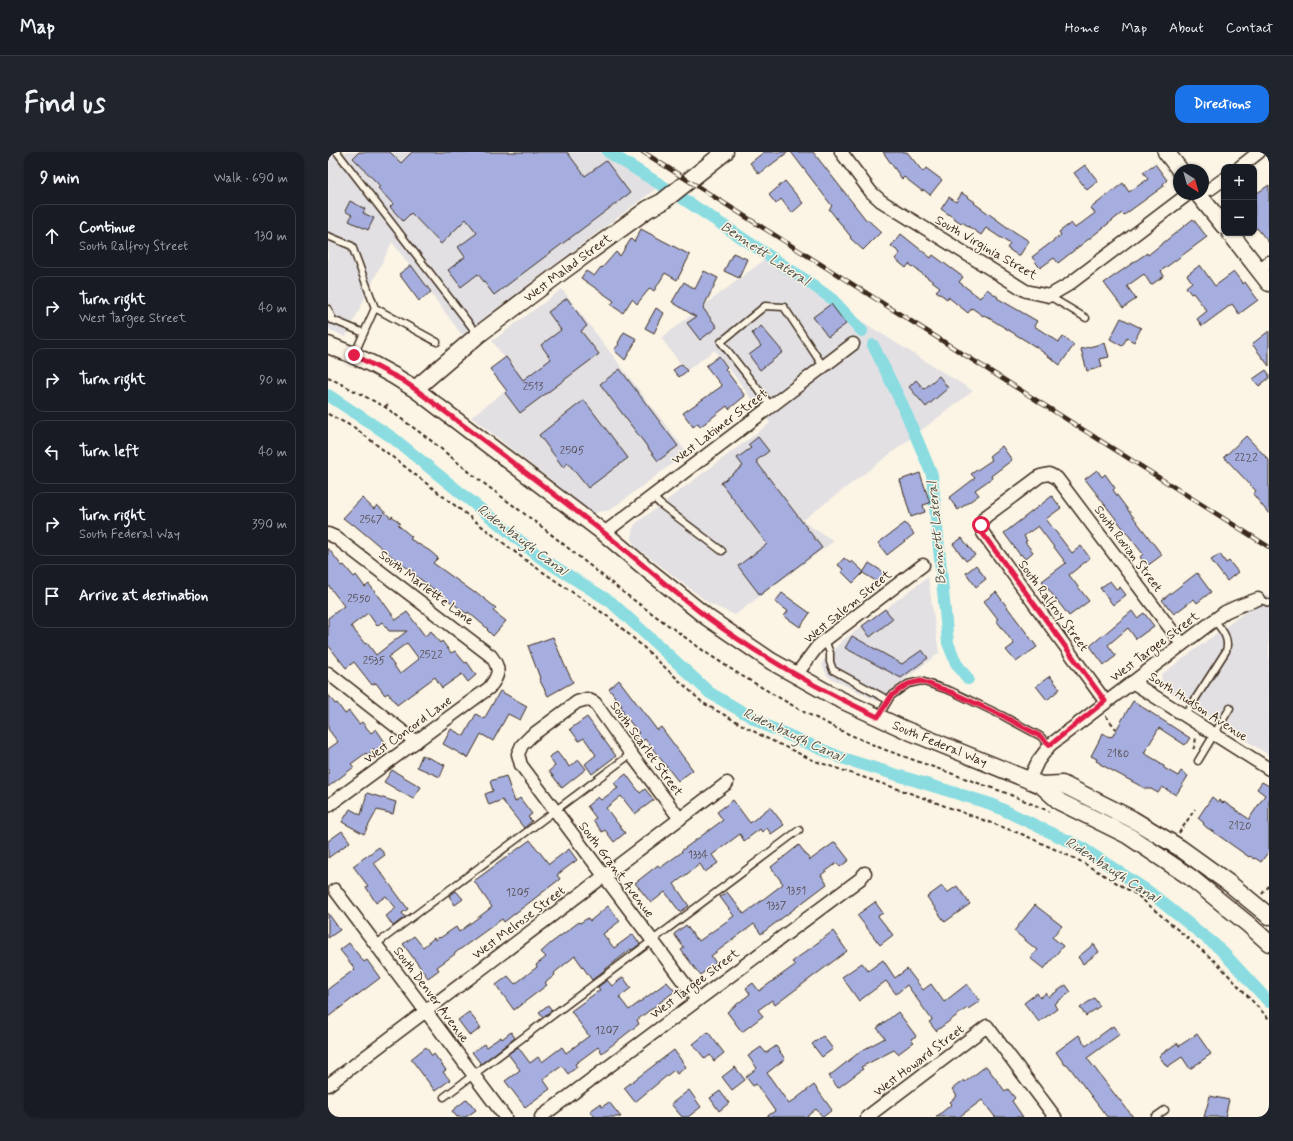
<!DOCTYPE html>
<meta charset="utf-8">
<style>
:root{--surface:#171b24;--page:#20242c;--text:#f1f3f6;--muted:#9ea1a6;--line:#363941;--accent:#1a73e8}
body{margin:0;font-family:Mynerve,sans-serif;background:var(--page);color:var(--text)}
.controls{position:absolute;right:12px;top:12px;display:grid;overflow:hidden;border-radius:8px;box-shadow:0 1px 3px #0004}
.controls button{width:36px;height:36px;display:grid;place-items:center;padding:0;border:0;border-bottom:1px solid var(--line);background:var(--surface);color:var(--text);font:20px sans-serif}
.compass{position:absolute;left:845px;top:12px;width:36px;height:36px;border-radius:50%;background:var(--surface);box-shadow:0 1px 3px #0004;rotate:143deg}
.stop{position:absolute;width:12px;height:12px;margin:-9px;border:3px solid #e11d48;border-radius:50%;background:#fff}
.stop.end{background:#e11d48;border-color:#fff;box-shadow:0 1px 4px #0008}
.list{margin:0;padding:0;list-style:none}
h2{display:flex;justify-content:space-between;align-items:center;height:52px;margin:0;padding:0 16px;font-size:17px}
h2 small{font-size:13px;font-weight:400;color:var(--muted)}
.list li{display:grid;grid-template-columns:26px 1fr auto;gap:12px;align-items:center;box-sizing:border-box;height:64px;margin:0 8px 8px;padding:0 8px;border:1px solid var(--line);border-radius:12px}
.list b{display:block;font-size:15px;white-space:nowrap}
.list p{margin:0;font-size:13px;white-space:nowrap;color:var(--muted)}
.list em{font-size:13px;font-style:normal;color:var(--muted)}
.icon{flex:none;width:22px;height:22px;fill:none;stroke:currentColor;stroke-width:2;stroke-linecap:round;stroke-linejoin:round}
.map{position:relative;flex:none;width:941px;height:965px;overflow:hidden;border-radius:12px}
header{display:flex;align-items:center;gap:24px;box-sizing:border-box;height:56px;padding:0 20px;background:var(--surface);border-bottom:1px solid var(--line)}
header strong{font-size:19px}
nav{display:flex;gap:22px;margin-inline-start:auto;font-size:14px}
.intro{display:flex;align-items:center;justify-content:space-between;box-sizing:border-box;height:96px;padding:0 24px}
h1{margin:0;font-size:28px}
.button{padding:10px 18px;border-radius:12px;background:var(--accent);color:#fff;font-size:14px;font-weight:700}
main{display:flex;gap:24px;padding:0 24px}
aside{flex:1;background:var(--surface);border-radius:12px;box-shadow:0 1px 3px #0004}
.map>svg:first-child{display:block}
.built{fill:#e2e0e3}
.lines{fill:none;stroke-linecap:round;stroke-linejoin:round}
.canal{stroke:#8adce1;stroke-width:12}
.building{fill:#a5aede;stroke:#3b2a1e;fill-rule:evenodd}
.lane-casing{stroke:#3b2a1e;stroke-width:9}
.street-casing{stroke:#3b2a1e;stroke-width:15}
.secondary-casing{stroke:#3b2a1e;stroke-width:19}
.path{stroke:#3b2a1e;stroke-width:2;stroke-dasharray:4 3;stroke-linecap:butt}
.lane{stroke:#fcf5e5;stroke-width:6}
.street{stroke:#fcf5e5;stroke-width:12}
.secondary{stroke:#fcf5e5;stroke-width:16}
.rail-casing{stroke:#3b2a1e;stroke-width:4.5}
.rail{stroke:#fcf5e5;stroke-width:3;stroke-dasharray:9;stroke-linecap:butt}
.route{stroke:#e11d48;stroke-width:5}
.labels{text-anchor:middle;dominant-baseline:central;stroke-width:3;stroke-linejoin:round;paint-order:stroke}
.number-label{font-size:11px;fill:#564b4e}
.street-label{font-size:13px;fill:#3b2a1e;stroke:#fcf5e5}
.water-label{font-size:14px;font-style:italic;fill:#4f564f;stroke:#fcf5e5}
</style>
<header>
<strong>Map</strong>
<nav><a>Home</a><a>Map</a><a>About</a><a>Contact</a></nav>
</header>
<div class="intro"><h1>Find us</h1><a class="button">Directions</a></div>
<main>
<aside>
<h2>9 min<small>Walk · 690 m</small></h2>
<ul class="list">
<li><svg class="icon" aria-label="ahead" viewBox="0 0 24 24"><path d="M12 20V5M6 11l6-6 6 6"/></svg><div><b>Continue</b><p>South Ralfroy Street</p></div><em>130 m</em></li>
<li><svg class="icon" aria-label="right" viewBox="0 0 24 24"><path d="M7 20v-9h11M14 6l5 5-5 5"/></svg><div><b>Turn right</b><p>West Targee Street</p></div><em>40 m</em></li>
<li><svg class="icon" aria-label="right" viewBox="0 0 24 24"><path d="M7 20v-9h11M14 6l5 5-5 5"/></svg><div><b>Turn right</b></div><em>90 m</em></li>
<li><svg class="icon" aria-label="left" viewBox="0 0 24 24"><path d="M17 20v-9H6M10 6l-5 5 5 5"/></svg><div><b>Turn left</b></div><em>40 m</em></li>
<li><svg class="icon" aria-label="right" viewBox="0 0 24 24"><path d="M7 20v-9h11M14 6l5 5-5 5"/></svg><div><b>Turn right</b><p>South Federal Way</p></div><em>390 m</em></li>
<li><svg class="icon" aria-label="arrive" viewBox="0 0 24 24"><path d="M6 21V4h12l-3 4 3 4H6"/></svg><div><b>Arrive at destination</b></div></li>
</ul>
</aside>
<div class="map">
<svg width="941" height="965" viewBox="0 0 941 965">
<rect width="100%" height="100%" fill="#fcf5e5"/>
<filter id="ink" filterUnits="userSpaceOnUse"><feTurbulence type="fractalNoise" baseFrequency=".025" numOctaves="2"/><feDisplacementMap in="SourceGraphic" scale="8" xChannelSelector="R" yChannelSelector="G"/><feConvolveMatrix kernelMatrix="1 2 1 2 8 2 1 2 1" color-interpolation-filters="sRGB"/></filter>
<g filter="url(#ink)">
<path class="built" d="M0,0h275l55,35 -196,148 -70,-93 -46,95 -18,-8z
M436,108l209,131 -171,130 32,20 -99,74 -25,-11 -75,-58 -3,-6v-9l3,-7 135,-101 -55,-73 -29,21 -25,-33z
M234,137l125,164 -77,57 -12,2 -4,2 -123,-97 49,-38 -28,-38z
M600,425l11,76 -62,48 -49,-24 -6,-12 1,-4 19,-20z
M941,442v161l-106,-67 -2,-13z"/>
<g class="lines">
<path class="canal" d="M280,0l58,36
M354,46l125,83 25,18 30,32
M545,193l31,63 28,67 16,168 8,20 12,16
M0,243l65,43 148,120 70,44 99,91 57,33 75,32 149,46 90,43 67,44 71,57 50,54"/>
</g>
<path class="building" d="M31,0h31l11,11 11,-11h155l18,24 21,-15 24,32 -136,102 -16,-21 -17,13 -13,-17 17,-13 -7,-10 19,-14 -11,-14 -25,25 -30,-31 -8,8 -13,-14 3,-3 -15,-16 2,-2 -27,-28z
M436,0h24l-29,22 -9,-11z
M463,0h22l54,69 1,-1 13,12 -18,18 -13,-12 1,-1 -22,-28 3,-3z
M555,0h24l16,20 3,-4 16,12 -12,15 -6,-5 -2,1 -18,-14 -2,2z
M827,12l12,16 -4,4 1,2 -40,29 -2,-2 -64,50 -4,-5 -14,10 -8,-11 29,-22 -2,-3 12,-9 4,5 20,-15 -4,-5 32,-25 6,9 19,-13 -5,-7z
M757,13l13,16 -11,9 -13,-17z
M457,29l18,22 -11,10 -11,-14 -5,5 -7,-9z
M941,33v58l-12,-15 -3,2v-35z
M634,41l13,9 -1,1 33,24 22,14 -9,14h-3l-10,-7 3,-4 -24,-16 -5,7 -19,-13 -1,1 -20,-14 8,-12 7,5z
M22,49l15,8 -2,4 11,5 -6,12 -19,-9 3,-6 -7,-4z
M865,67l14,18 -46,34 3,5 -13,9 -7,-11 -17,12 9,13 -13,9 -19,-25 43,-30 1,2z
M313,77l49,26 -13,25 -12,-7 -11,18 -4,-3 -13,16 -5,-5 -9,14 -12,-8 3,-4 -33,-23 5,-7 8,5 7,-9 1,1 14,-16 4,4 11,-17 3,3z
M573,82l30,24 2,-3 30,22 -4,5 21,16 7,-9 11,8 -1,1 40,23 -3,5 25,16 4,-5 11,8 -14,20 -24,-18 -52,-32 -1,1 -11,-8 -4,5 -20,-16 -1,2 -11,-8 4,-4 -31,-23 -3,4 -11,-9 5,-6 -9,-7z
M405,101l14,6 -8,19 -15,-7z
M83,113l20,27 -12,9 -20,-27z
M872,113l15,21 19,-14 9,12 2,-2 13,18 -19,14 -7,-10 -30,22 -5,-7 10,-8 -14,-18 -2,1 -5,-7 6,-5 -5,-7z
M376,119l14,7 -15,30 14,19 -17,13 -13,-17 9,-6 -24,-15 12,-20 11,7z
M239,146l20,28 -6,5 18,23 -79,59 -15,-20 2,-2 -17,-22 16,-12 17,23 28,-21 -10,-14 20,-15 -13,-18z
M503,152l15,20 -18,13 -15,-20z
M328,156l8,5 -10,20 -9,-5z
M793,166l20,10 -7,14 -7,-4 -5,8 -12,-7z
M433,174l22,26 -23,18 -11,-15 12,-9 -9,-13z
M941,179v35l-17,-22z
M296,180l13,7 -12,21 -11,-10 5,-6 -1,-1z
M777,191l4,14 -9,2 2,8 -15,4 -6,-22z
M391,204l8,11 -2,2 20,27 -16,13 -2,-3 -27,21 -2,-4 -5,4 -10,-14 39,-27 -16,-20z
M354,212l5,7 -8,6 -6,-7z
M292,217l58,77 -20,15 -58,-77z
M938,218l3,4v4l-10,8 -6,-7z
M611,224l9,12 -22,19 -17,-20 7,-7 8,9z
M256,248l44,58 -40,30 -20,-25 -5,4 -24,-32z
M918,284l23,24v54l-16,-20 3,-3 -32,-34z
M430,285l11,14 -13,10 66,87 -62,47 -22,-29 29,-22 -46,-61 22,-17 -6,-8 14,-10 -3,-3z
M674,294l10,14 -21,16 1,2 -17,12 4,5 -21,15 -9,-12 26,-20 -4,-4 21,-14 -3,-4z
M769,318l5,7 3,-3 10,14 -2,2 49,65 -15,11 -7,-9 3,-3 -58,-75z
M592,321l10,30 -7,2 2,7 -14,5 -11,-37z
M724,344l9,12 -15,11 26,34 9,-7 9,12 -21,17 20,26 -20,15 -27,-35 24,-18 -28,-37 -14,10 3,5 -2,1 8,10 -8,7 -4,-5 -1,1 -16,-22z
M34,346l12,11 3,-4 14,13 1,-2 8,7 -2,2 14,12 -2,2 20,12 8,7 -5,5 42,30 1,-1 20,16 -3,3 13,10 -13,15 -6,-6 1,-1 -20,-17 -1,2 -47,-35 -7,-6 1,-1 -13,-8 -48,-40 -1,1 -9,-7z
M577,371l9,11 -27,21 -9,-12z
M634,386l13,17 -9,6 -13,-17z
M0,396l14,18 2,-1 10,12 2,-2 9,12 4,-3 9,12h1l17,24 11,-8 18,24 6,-5 9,12 2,-2 9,12 4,-2 10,12 2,-1 9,13 -8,7 -6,-8 -20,14 -7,-11 -38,28 -9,-12 -3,2 -9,-12 -4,2 -18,-23 -8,6 -18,-23v-27l16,-12 -16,-21zM40,461l9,13 5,-4 7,9h18l-31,24 -9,-12 -2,1 -14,-18zM79,491l12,16 -19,15 -12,-17z
M892,402l6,9 3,-2 9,11 -11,9 -16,-21z
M516,406l6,5 2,-2 12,11 -11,11 -12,-12 2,-2 -5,-4z
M541,411l16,10 -6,10 -16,-10z
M648,413l10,14 -10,8 -10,-14z
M869,421l14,19 -14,11 -3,-4 -20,15 -12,-14z
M782,429l7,9 3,-3 6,8 -13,10 -13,-17z
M668,440l41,55 -21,15 -10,-12 8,-6 -18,-24 2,-1 -14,-18z
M454,441l28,20 -10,14 -16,-11 4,-5 -13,-9z
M557,457l8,10 -23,18 -8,-11z
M804,459l5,7 7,-5 10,13 -18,13 -8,-11 -20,17 8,11 -12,9 -14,-19z
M524,484l50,28 20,-14 6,8 -27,20 -56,-30z
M225,485l11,27 9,18 -25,14 -9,-17 1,-1 -12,-32z
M722,524l10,13 -13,11 -11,-14z
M291,528l38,50 4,-3 32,43 -15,11 -33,-42 -5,5 -6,-7 5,-4 -17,-21 2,-1 -4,-4 2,-1 -13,-17z
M172,539l27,15 -7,14 -12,-6 -15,27 -12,-7 -13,24 -25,-14 8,-15 13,7 12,-22 8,5z
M0,542l7,10 2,-1 8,11 4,-3 10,13 3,-2 9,11 5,-4 11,16 -8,6 -7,-2 -3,7 -3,-3 -15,11 3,3 -26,20v-38l10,-7 -10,-13z
M805,549l57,37 -5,7 -26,-17 -15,25 17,10 -1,1 4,2v2l14,8 3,-5 7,5 -12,19 -14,-8 -4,6 -7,-4h-5l-46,-25v-1l-4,-2 1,-2 -6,-3 12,-23 6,4 1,-1 2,1z
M259,565l29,39 -24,18 -7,-10 11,-9 -12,-17 -5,3 -9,-12z
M229,600l7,9 1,-1 4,7 10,-7 7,9 -24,19 -13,-17 6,-5 -6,-9z
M94,603l23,10 -5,12 -23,-10z
M64,618l29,17 -8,12 -29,-17z
M298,622l14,19 5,-4 9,11 -19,14 -14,-18 -15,12 19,25 -11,9 -9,-12 -3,2 -9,-12 3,-2 -9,-12 11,-9 3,3 17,-12 -4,-5z
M178,624l9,26 5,-4 12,16 -4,3 4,4 -8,7 -22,-28 -13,5 -4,-11 8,-3 -3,-10z
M934,630l7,4v65l-8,11 -6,-4 -1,1 -4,-3 -1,1 -27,-19 -16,-11 -3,-3 1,-1 -6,-5 14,-21 6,5 1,-2 4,3 1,-1 25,17 16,-24 -8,-6z
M39,641l29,9 -3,12 -16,-4 -13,24 -22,-12 8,-13 11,6z
M405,648l17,23 20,-16 14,18 -13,9 -4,-6 -5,4 -2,-3 -16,12 -4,-7 -28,21 6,8 -13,9 -5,-8 -26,20 15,22 -9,6 -15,-20 -14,11 -16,-20 23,-18 2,3 22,-16 -1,-1 42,-31 -6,-8z
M14,679l8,11 -22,16v-17z
M202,688l19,24 20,-15 8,11 -20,15 3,4 -56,43 -2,-3 -47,34v1l-18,13 2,3 -11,8 -25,-34 11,-8 9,11 11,-9 1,2 4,-3 1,1 16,-11 3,5 33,-25 -18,-26z
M507,690l14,18 -9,7 -3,-4 -16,12 6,9 -66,50 -7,-10 -43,32 5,7 -16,12 -19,-25 3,-2 -10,-14 12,-9 10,14 1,-1 2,3 35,-25 -14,-19 7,-5 17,22 39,-30 -12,-17 28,-22 11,15z
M51,695l6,8 -11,8 34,46 -6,4 3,4 -12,9 -7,-10 10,-8 -10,-12 -10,7 -10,-16 2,-1 -15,-20z
M614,734l5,7 10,-7 13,18 -25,18 -18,-25z
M128,739l7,8 -8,6 -6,-9z
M547,750l8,11 -5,3 15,19 -13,10 -23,-30z
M707,753l27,21 -10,11 11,9 -19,23 -14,-11 7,-8 -23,-19z
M280,754l12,15 -17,13 11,14 19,-14 7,10 -8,6 -1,-1 -39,31 -17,-24 -21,17 1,2 -10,8 2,2 -33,25 -18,-25 12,-9 7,8 22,-17 -1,-2 10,-8 -5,-5 10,-9 28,-21 1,1 8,-5 2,3z
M0,761l12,17 -12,8z
M505,779l14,20 -72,54 -3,-5 -14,10 5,6 -21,16 -15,-20 23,-18 -4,-6 7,-5 6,8 36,-26 -3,-3z
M21,791l15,19 3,-2 13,18 -52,39v-28l27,-20 -15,-19z
M766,792l5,8 -16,12 -5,-7z
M555,808l12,18 12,-9 16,21 8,-6 13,18 23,-18 13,17 -12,8 -1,-1 -31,23 -7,-9 3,-2 -25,-35 -11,9 -10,-13 -27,20 -17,-24 20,-14 6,8z
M295,825l8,11 -12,9 10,13 38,-28 8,9 -38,29 2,4 -37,29 -4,-6 -23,17 2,3 -9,7 -6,-8 -19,13 7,10 -25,18 -20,-26 15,-11 -12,-16 10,-7 12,16 8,-6 4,5 20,-15 4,6 23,-17 -18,-25 29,-21 -2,-3 9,-7 5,6z
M738,833l5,7 -17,12 3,5 -18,13 -15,-19 13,-10 3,5 6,-5 3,4z
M766,846l6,8 -14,10 -6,-8z
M220,853l4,5 -9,7 -4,-5z
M141,860l12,16 -11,8 -12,-16z
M570,860l18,24 -5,3 3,3 -16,12 -4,-4 -33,17 2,2 -25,19 -9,-12 32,-25 24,-13 -8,-10z
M785,874l7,8 -33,24 32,42h1l13,17h-26l-40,-53 -2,1 -9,-13 23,-17 7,11z
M183,880l4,6 -34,26 -9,-12 12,-8 2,3 15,-10 1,2z
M380,880l16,21 -10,8 -4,-6 -5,4 -12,-15z
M869,882l14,20 -21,15 -8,-12 -15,10 -8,-11 18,-13 2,3z
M495,884l10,13 -11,8 -10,-13z
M448,894l9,13 -18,14 22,31 25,-19 18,25 -9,7 -7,-8 -10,8h-40l9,-6 -19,-27 -3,2 -7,-9 11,-9 -9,-12 13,-9 5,6z
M98,895l6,9 2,-2 12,16 -3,2 7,8 -15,11 -24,-32z
M346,898l12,17 -9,7 -3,-4 -39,32 -11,-14z
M658,914l19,25 3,-2 7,9 -3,3 11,16h-28l-13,-17 -23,17h-23l16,-13 -2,-2 7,-6 -5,-7 12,-9 1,2z
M407,915l10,13 -13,10 -10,-13z
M361,938l12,17 -13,10h-6l-11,-13z
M392,939l9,12 -10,8 -9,-13z
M882,944l19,4 -4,17h-21z
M139,947l9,11 -10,7h-9l-5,-6z
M281,950l12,15h-26l-5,-6 10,-7 2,3z"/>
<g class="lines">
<defs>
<path id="lane" d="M9,0l141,183
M0,84l24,10 23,62 -21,47
M721,144l37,22
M47,156l62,34
M0,157l5,11h-2
M0,166l36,15
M443,254l-50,-64 44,-36 19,1 39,59
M324,344l8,8 62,47
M930,447l11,4
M497,488l5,13v9l3,8 55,30
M857,563l41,-64c4,-13 -4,-21 -12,-31
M551,564l12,-20 17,-12 13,-3 30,10 52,25 37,20 10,9
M870,609l32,-53
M47,793l256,-191
M116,945l355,-267
M827,965l10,-7"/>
<path id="street" d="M513,0l30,40 10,9 145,90 23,5 19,-11 120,-91
M912,15l19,-15
M875,37h7l14,-10
M931,118l10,-8
M276,381l249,-189
M0,382l7,3 156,119c10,13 8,20 -2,32l-161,118
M0,521l88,69
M468,523l21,-28 8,-7 98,-75
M804,530l137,87
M777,549l-122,-168c-3,-6 -2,-10 2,-16l55,-41 9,-2 8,4 125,166
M701,628l9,-19 12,-16 175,-133 11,-5 22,-8
M352,667l-49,-65 -36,-51 -8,-4 -10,3 -46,34 -9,9 -4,9 3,11 176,235
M7,738l170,227
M0,933l399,-302
M213,965l319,-238 5,-6
M539,965l120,-91 68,91"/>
<g id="secondary">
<path d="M838,0l14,18"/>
<path d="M870,42l26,32"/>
<path d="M902,81l39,50"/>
<path id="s1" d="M0,193c30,11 60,26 87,44l189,144 45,38 59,47 63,43 66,37 41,19 28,13 135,55 19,17 67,33 63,42 59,48 20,18"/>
<path id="s2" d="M87,237l63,-54 85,-64 85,-62 14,-7 63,-50"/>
<path d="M713,633l21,-1 70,35 48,29 50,36 39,32"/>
</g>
</defs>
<use href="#lane" class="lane-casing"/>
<use href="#street" class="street-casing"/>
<use href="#secondary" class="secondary-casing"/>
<path class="path" d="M0,225l57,30 44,32 49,40 64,48 82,66 84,61 34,22 62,36 40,20 39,17 123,44 43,18
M57,255l4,-4
M0,262l27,14 169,131 86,59 30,26 63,59 61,34 51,24 92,31 117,43 56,26 57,34 81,69 51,55
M778,564l10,13
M865,597l2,-3 1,-10
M851,681l16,-24
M934,742l7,-8"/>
<use href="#lane" class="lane"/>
<use href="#street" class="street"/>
<use href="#secondary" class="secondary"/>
<defs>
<path id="rail" d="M315,0l626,395"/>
</defs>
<use href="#rail" class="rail-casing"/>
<use href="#rail" class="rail"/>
</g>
</g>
<g class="lines" filter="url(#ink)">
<path class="route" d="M26,203l48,25 13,9c62,47 126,94 188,143 35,28 69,59 105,86 53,39 110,71 170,99l13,-21 17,-12 13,-3 30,11 52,24 37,20 10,9 55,-44 -122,-167 -2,-9"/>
</g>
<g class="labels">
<g class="number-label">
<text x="205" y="235">2513</text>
<text x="244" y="299">2505</text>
<text x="918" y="306">2222</text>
<text x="43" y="368">2567</text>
<text x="31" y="447">2550</text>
<text x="103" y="503">2522</text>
<text x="46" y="509">2535</text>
<text x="790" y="602">2180</text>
<text x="912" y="674">2120</text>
<text x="370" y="703">1334</text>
<text x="468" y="739">1351</text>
<text x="190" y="741">1205</text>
<text x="448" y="754">1337</text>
<text x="279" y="879">1207</text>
</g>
<g class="street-label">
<text transform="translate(658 96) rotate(30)">South Virginia Street</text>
<text stroke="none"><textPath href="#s2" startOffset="195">West Malad Street</textPath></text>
<text transform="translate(392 275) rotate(-37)">West Latimer Street</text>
<text transform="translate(800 397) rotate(53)">South Rovian Street</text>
<text transform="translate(98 436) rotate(37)">South Marlette Lane</text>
<text transform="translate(725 454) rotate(54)">South Ralfroy Street</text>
<text transform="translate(520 455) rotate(-39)">West Salem Street</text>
<text transform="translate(827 495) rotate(-37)">West Targee Street</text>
<text transform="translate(870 555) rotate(33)">South Hudson Avenue</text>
<text transform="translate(80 578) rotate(-36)">West Concord Lane</text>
<text stroke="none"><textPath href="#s1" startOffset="734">South Federal Way</textPath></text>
<text transform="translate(318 597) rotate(54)">South Scarlet Street</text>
<text transform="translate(288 718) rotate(53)">South Grant Avenue</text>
<text transform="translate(191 771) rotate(-37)">West Melrose Street</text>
<text transform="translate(367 832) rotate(-37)">West Targee Street</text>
<text transform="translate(103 843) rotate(53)">South Denver Avenue</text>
<text transform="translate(591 909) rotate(-37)">West Howard Street</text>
</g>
<g class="water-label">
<text transform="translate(437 102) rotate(34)">Bennett Lateral</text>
<text transform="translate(609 381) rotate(-95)">Bennett Lateral</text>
<text transform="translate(194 388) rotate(37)">Ridenbaugh Canal</text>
<text transform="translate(465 583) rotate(25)">Ridenbaugh Canal</text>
<text transform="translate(784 718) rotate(33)">Ridenbaugh Canal</text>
</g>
</g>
</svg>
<div class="controls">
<button>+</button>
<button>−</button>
</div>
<svg class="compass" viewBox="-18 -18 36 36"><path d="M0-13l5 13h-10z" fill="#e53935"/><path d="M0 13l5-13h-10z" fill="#9ea1a6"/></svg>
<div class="stop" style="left:653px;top:373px"></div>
<div class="stop end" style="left:26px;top:203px"></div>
</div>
</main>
